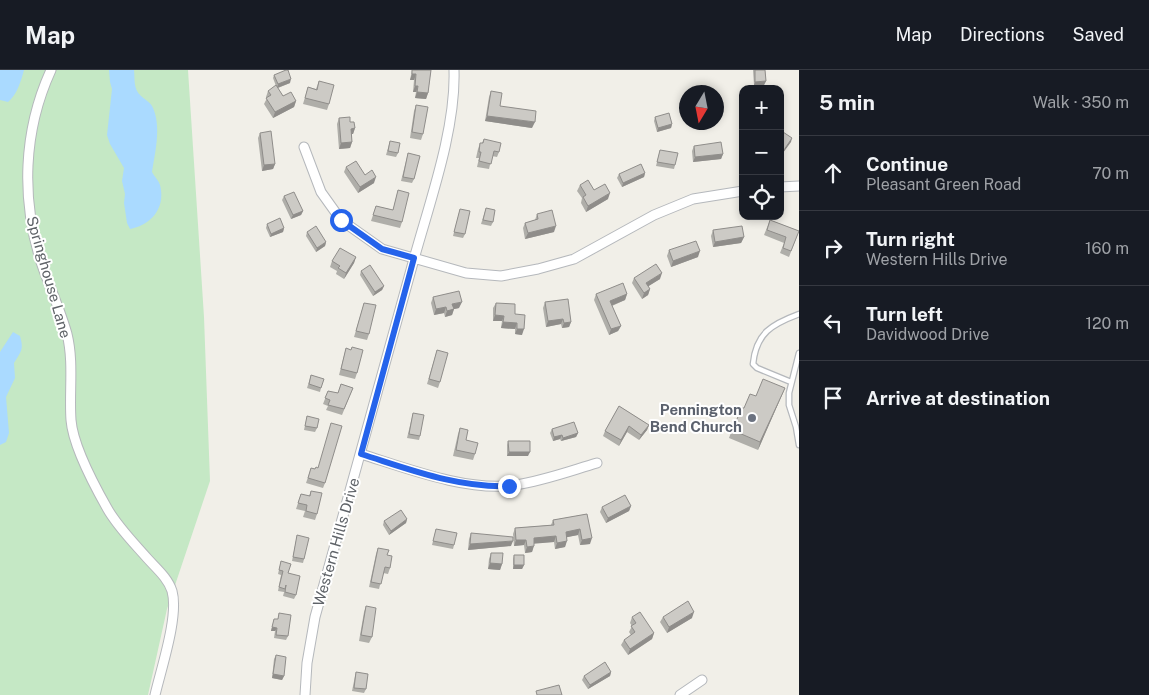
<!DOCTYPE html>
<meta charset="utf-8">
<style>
:root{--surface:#171b24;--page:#242831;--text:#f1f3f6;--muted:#9ea1a6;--line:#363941}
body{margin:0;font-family:"Public Sans",sans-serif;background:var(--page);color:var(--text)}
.controls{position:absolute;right:15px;top:15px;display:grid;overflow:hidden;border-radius:10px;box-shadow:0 2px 8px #0003}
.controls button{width:45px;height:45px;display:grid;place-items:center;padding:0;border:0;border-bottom:1px solid var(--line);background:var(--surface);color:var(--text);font:25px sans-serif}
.compass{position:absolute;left:679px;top:15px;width:45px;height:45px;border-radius:50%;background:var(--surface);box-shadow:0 2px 8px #0003;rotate:190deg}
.stop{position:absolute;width:15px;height:15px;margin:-11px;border:4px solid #2563eb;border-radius:50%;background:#fff}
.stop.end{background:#2563eb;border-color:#fff;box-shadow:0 1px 5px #0008}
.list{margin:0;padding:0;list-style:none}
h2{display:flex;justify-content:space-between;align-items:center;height:65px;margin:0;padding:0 20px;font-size:21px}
h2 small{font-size:16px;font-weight:400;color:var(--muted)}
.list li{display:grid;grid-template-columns:32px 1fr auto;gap:15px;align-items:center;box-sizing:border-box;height:75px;padding:0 20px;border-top:1px solid var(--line)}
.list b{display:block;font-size:19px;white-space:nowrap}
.list p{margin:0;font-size:16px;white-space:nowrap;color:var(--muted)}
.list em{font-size:16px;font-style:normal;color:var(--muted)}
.icon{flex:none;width:28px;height:28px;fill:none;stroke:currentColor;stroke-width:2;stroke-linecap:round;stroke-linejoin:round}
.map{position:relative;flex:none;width:799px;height:625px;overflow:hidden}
header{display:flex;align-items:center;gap:30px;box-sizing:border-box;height:70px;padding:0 25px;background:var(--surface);border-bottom:1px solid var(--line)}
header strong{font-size:24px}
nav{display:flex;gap:28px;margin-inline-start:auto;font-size:18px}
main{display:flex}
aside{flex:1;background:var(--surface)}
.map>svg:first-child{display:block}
.green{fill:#c5e8c5}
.water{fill:#aadaff}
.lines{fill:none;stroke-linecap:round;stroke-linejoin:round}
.service-casing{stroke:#b5b8bc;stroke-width:7}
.minor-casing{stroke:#b5b8bc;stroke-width:11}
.service{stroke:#fff;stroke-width:4.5}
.minor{stroke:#fff;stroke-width:9}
.wall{fill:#afaea9}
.shaded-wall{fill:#8f8d8a}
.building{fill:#cccac5;stroke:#8f8d8a}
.route{stroke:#2563eb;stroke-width:6}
.worship-dot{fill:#6b7280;stroke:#fff;stroke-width:2}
.labels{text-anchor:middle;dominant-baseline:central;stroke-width:4;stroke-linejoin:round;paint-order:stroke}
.street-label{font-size:15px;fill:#5f6368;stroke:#fff}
.worship-label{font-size:15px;font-weight:bold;fill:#5b616d;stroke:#fff;text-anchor:end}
</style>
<header>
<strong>Map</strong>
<nav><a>Map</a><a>Directions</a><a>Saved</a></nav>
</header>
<main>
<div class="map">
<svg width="799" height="625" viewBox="0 0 799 625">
<rect width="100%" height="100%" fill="#f1efe8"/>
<path class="green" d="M0,0h188l16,247 6,164 -43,128 -19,86h-148z"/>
<path class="water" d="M0,0h24c-3,11 -7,25 -16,32l-8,-2z
M109,0h25c1,9 -1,19 7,26 4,4 8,5 11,10 10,19 3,46 0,66 2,4 7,9 8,13 6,23 -9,40 -30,44l-3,-6 -3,-20 1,-9 -3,-13 2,-13 -14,-24 -3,-9 5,-46 -2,-7z
M13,262l7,4c4,14 1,15 -6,27l1,15 -9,19 3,36 -3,9 -6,3v-93z"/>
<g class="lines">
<defs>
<path id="service" d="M799,283l-10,40v12l7,22 3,18
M791,312l-34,-14 -4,-4c3,-31 19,-40 46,-50"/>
<path id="minor" d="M51,0c-28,61 -30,129 -10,192 8,24 19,47 26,72 7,28 2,58 4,86 2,26 23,65 36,88 10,18 26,34 40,50 9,10 21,20 25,33 7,25 -11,78 -17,104
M304,77l17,45 20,28 41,29 84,24 35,3 37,-7 36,-10 80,-44 39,-16 50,-8
M780,117l19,-1
M361,384c45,14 106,38 154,31 28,-4 55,-14 82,-22
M305,625l2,-32 8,-46c33,-120 67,-239 99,-358 16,-58 42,-130 40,-189
M680,625l22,-15"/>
</defs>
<use href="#service" class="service-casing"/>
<use href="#minor" class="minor-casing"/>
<use href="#service" class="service"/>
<use href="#minor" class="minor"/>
</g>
<path class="wall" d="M412,0h19l-3,23 -2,6 -11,-1 1,-6h-3l1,-12h-4z
M753,0h12l1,11 -2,4h-10z
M274,5l16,8 -12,5 5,8 13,5 -2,6 -21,11 -9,-14 3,-6 -1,-1 2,-6 8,-5 -3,-8z
M319,11l10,23 -2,6 -24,-6 5,-17 8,2z
M491,21l9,15 32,22 -47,-7 4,-24z
M416,35l7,29 -2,6 -11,-2 4,-27z
M655,47l17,7 -1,4 -14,4 -3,-11z
M339,48l11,4 5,6 -2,6h-1v8l-2,6 -11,1 -2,-25z
M260,63l15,31 -2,5 -11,2 -4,-33z
M484,69l15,13 -2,5 -5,-1 -3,13 -12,-2 2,-9h-3l2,-9 2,-6h2z
M390,71l8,12 -2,4 -10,-2z
M694,76l29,8 -2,5 -28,3 -1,-11z
M660,80l15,15 -1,4 -18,-3z
M408,83l6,26 -2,4 -11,-2z
M346,97l19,8 9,8 -16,10 -14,-21z
M645,103l-1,4 -22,10 -5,-9 2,-4z
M580,115l28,14 -22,13 -5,-9 1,-5 -5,-7z
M398,120l4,32 -2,6 -29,-7 5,-15 17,4z
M284,126l19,15 -2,4 -10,4 -9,-19z
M486,138l7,14 -2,4 -10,-2z
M460,139l5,25 -2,4 -10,-2z
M537,144l17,18 -29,7 -2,-11 2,-5 10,-3z
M770,150l29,11 -10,26 -9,-4 4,-10 -20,-8z
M267,154l17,4 -1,4 -13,5 -4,-9z
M713,160l31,7 -3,6 -28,4 -2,-11z
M307,162l19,10 -1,4 -9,6 -10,-16z
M669,180l29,7 -27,10 -4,-11z
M356,187l-2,6 -10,16 -8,-5 1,-3 -7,-4 2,-6z
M361,201l23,15 -2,4 -9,6 -13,-21z
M634,208l26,1 -12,7 2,3 -2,6 -6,4 -10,-16z
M596,224h31l-2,6 -13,6 9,20 -3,5 -9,4 -15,-35z
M433,227l26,11 -5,1 -2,6 -7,2 -1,-4 -10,2 -3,-12z
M545,232l26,20 -2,5 -7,1 -1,-4 -15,3 -3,-19z
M364,233l5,31 -2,6 -13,-3z
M496,233l19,11 7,21 -7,-1v-5l-14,-1 1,-7h-9v-13z
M346,278l5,2 6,23 -2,6 -16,-4z
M437,280l3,32 -2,6 -11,-4z
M311,305l10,13 -1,4 -13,-4z
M341,314l12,4 -11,27 -16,-5 2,-4 -5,-2 5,-13 10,2z
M785,318l-27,62 -29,-12 3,-8 12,-22 12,-12z
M619,336l30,19 -2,5 -8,10 -12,-8 -8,14 -16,-10 2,-5z
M413,343l7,23 -1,4 -12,-2z
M307,346l10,12 -2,4 -11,-2z
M460,358l6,12 9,14 -2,6 -20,-4 5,-22z
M552,359l26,4 -2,4 -15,4 -1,-2 -7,2 -3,-8z
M508,371l20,15h-21v-11z
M311,398l4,1 10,14 -2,5 -17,-5z
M311,421l6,23 -2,6 -12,-3 2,-6 -9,-2 5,-15 8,2z
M631,436l-2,5 -23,12 -6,-11 2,-5z
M587,444l3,30 -10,1 -2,-10 -11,2 -2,10 -10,2 -1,-7 -20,1 -2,9 -7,1 -1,-8 -10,1 -1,-12 2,-6 36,-3 2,-5z
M407,449l-1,4 -17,12 -6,-10 1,-4z
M436,459l18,16 -1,4 -21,-4z
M471,463l40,13 -43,4 1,-11z
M297,465l7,24 -1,4 -11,-2z
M378,478l9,7 3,13 -2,6 -5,-1 -4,16 -10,-2 7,-33z
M491,483l11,11 -2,6 -12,-1 1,-10z
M514,485l10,10 -2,4h-9v-10z
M281,491l7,12 8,22 -2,4 -11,-3 2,-7 -1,3 -6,-1 3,-16 -3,-1z
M366,536l6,31 -3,6 -10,-2 5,-29z
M279,543l9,23 -2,4 -12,-2 1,-7h-4l3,-12h4z
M632,547l22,16 -2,6 -24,16 -7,-10 3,-5 7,-5 -2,-3 3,-6 -2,-3z
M663,547l29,1 -25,15 -7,-11z
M276,585l8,21 -2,4 -10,-2 2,-19z
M356,602l10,17 -2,4 -12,-2 3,-15z
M611,602l-1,4 -22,13 -6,-9 2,-4z"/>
<path class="shaded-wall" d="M412,4h4l-2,6h-4z
M291,9l-1,4 -13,5 1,-4z
M766,11l-2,4h-10l1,-3z
M415,16h3l-2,6h-3z
M417,22l11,1 -2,6 -11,-1z
M296,31l-2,6 -21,11 2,-6z
M487,46l48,6 -3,6 -47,-7z
M672,54l-1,4 -14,4 1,-4z
M355,58l-2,6h-4l2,-5z
M792,68l-1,4 -11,15v-1z
M352,72l-2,6 -11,1 2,-6z
M723,84l-2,5 -28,3 2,-5z
M275,94l-2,5 -11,2 2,-6z
M645,103l-1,4 -22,10 1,-4z
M376,107l-2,6 -16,10 2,-6z
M610,123l-2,6 -22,13 2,-6z
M303,141l-2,4 -10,4 2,-4z
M556,156l-2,6 -29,7 3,-6z
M284,158l-1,4 -13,5 1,-3z
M744,167l-3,6 -28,4 2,-5z
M326,172l-1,4 -9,6 1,-4z
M700,181l-2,6 -27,10 2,-6z
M356,187l-2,6 -10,16 2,-6z
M662,203l-2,6 -16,10 2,-6z
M384,216l-2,4 -9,6 2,-4z
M650,219l-2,6 -6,4 2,-6z
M627,224l-2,6 -17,7 2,-6z
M462,232l-3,6 -9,2 2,-6z
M446,237l-2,6 -10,2 2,-6z
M454,239l-2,6 -7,2 2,-6z
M495,245l9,1 -2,5h-9z
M563,249l-2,5 -15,3 2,-6z
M503,252l14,1 -2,6 -14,-1z
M571,252l-2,5 -7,1 2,-5z
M621,256l-3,5 -9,4 2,-6z
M517,259h7l-2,6 -7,-1z
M785,318l-3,7 -24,55 2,-8z
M649,355l-2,5 -8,10 2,-5z
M629,356l-2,6 -8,14 2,-6z
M578,363l-2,4 -15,4 2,-3z
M562,365l-2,4 -7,2 1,-4z
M509,382h21l-2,4h-21z
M631,436l-2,5 -23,12 2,-5z
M407,449l-1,4 -17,12 2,-4z
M580,459l-2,6 -15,3 3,-6z
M556,466l-2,6 -23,2 3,-6z
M592,468l-2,6 -10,1 2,-5z
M516,470h10l-2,5 -10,1z
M513,471l-2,5 -43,4 2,-6z
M567,471l-2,6 -10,2 2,-6z
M534,476l-2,6 -7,1 2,-6z
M490,493l12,1 -2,6 -12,-1z
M514,495h10l-2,4h-9z
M694,542l-2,6 -25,15 2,-6z
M272,557l5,1 -2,3h-4z
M654,563l-2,6 -24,16 2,-6z
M611,602l-1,4 -22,13 2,-4z
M273,604l11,2 -2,4 -10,-2z"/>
<path class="building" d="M286,0h2l3,9 -13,5 -4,-9z
M412,0h19l-3,23 -11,-1 1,-6h-3l1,-12h-4z
M755,0h10l1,11 -11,1z
M319,11l15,4 -5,19 -24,-6 3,-11 9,3z
M276,15l7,11 8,-4 5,9 -21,11 -9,-14 5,-3 -3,-4z
M491,21l11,2 -2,13 36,5 -1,11 -48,-6z
M416,35l12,2 -5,27 -11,-2z
M669,43l3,11 -14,4 -3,-11z
M350,47v5h4l1,6 -4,1 1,13 -11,1 -2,-25z
M271,61l4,33 -11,1 -4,-32z
M783,62l9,6 -12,18v-21z
M484,69l17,4 -2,9 -5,-1 -3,13 -12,-3 2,-9h-2l1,-9h3z
M390,71l10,2 -2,10 -10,-2z
M721,72l2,12 -28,3 -1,-11z
M660,80l18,3 -3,12 -18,-3z
M408,83l12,3 -6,23 -11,-2z
M356,91l9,14 7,-5 4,7 -16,10 -14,-20z
M641,94l4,9 -22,10 -4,-9z
M588,110l6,10 11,-6 5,9 -22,13 -5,-9 3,-2 -6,-10z
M398,120l11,3 -7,29 -29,-7 3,-9 17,4z
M294,122l9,19 -10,4 -9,-19z
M486,138l9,2 -2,12 -10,-2z
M460,139l10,2 -5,23 -11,-2z
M552,140l4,16 -28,7 -3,-10 13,-4 -1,-5z
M280,148l4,10 -13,6 -4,-10z
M770,150l29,11 -8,20 -8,-3 3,-11 -19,-7z
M316,156l10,16 -9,6 -10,-16z
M742,156l2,11 -29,5 -2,-12z
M696,171l4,10 -27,10 -4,-11z
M340,178l16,9 -10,16 -8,-5 2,-2 -8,-5z
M656,194l6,9 -16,10 4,6 -6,4 -10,-15z
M370,195l14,21 -9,6 -14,-21z
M623,213l4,11 -17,7 11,25 -10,3 -15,-35z
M459,221l3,11 -10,2 2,5 -7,2 -1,-4 -10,2 -3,-12z
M568,229l3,23 -7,1 -1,-4 -15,2 -3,-19z
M364,233l12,2 -7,29 -13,-3z
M496,233l19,1v10l10,1 -1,14h-7v-6l-14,-1 1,-6 -9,-1z
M352,277l11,3 -6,23 -16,-4 5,-21 5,2z
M437,280l11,3 -8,29 -11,-3z
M311,305l13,4 -3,9 -12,-4z
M763,309l22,9 -25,54 -28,-12 10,-22h2l6,-14 6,2z
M341,314l12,4 -9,21 -16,-4 2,-5 -5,-2 3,-7 10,2z
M619,336l30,19 -8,10 -12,-9 -8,14 -16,-9z
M413,343l11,2 -4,21 -11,-2z
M307,346l12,3 -2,9 -12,-2z
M574,352l4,11 -15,5 -1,-3 -8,2 -2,-8z
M331,353l11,3 -17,57 -17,-5 3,-10 4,1 1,-2 2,1z
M460,358l8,2 -2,10 12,3 -3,11 -19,-4z
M508,371h22v11h-21z
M311,421l11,2 -5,21 -11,-3 1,-6 -9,-2 3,-9 9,2z
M625,425l6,11 -23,12 -6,-11z
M401,440l6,9 -16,12 -7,-10z
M587,444l5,24 -10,2 -2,-11 -14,3 1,9 -10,2 -1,-7 -22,2v8l-7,1 -1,-7h-10l-1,-12 39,-3 -1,-5z
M436,459l21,4 -3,12 -21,-4z
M471,463l42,4v4l-43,3z
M297,465l12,3 -5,21 -11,-2z
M378,478l11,2 -2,5 5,1 -2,12 -5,-1 -4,17 -10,-2z
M491,483h12l-1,11 -12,-1z
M514,485h10v10h-10z
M281,491l10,3 -3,9 12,3 -4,19 -11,-3 1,-7 -1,4 -6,-2 4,-16 -4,-1z
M688,531l6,11 -25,15 -6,-10z
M366,536l10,2 -4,29 -11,-2z
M640,542l14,21 -24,16 -6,-9 11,-8 -4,-6 5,-3 -4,-6z
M279,543l12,2 -3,21 -12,-1 1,-7 -5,-1 2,-8h4z
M276,585l10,2 -2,19 -11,-2z
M605,592l6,10 -21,13 -6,-9z
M356,602l12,2 -2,15 -12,-1z
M559,615l3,10h-25l-1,-4z"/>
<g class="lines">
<path class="route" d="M341,150l41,29 32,9 -53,196c48,15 96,34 148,32"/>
</g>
<circle class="worship-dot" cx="752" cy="348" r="5"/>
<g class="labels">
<g class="street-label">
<text transform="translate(49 207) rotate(74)">Springhouse Lane</text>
<text transform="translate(336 472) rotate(-74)">Western Hills Drive</text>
</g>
<g class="worship-label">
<text x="742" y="339">Pennington<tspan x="742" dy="17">Bend Church</tspan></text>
</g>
</g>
</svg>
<div class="controls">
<button>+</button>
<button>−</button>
<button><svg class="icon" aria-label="locate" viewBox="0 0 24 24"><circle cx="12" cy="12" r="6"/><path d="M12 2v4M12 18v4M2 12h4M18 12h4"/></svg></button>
</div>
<svg class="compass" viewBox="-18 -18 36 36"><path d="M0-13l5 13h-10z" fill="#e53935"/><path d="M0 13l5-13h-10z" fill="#9ea1a6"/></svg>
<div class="stop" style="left:341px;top:150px"></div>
<div class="stop end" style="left:509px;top:416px"></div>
</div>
<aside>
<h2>5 min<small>Walk · 350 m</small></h2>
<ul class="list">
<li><svg class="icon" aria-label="ahead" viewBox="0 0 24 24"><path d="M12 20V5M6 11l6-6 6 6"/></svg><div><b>Continue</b><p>Pleasant Green Road</p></div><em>70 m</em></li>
<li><svg class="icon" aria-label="right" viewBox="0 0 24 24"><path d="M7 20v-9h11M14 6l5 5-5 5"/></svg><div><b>Turn right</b><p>Western Hills Drive</p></div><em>160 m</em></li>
<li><svg class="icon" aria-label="left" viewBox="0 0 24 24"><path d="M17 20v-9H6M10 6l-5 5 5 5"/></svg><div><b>Turn left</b><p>Davidwood Drive</p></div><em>120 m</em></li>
<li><svg class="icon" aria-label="arrive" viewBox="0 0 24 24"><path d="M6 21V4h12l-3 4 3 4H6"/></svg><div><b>Arrive at destination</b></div></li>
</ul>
</aside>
</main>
